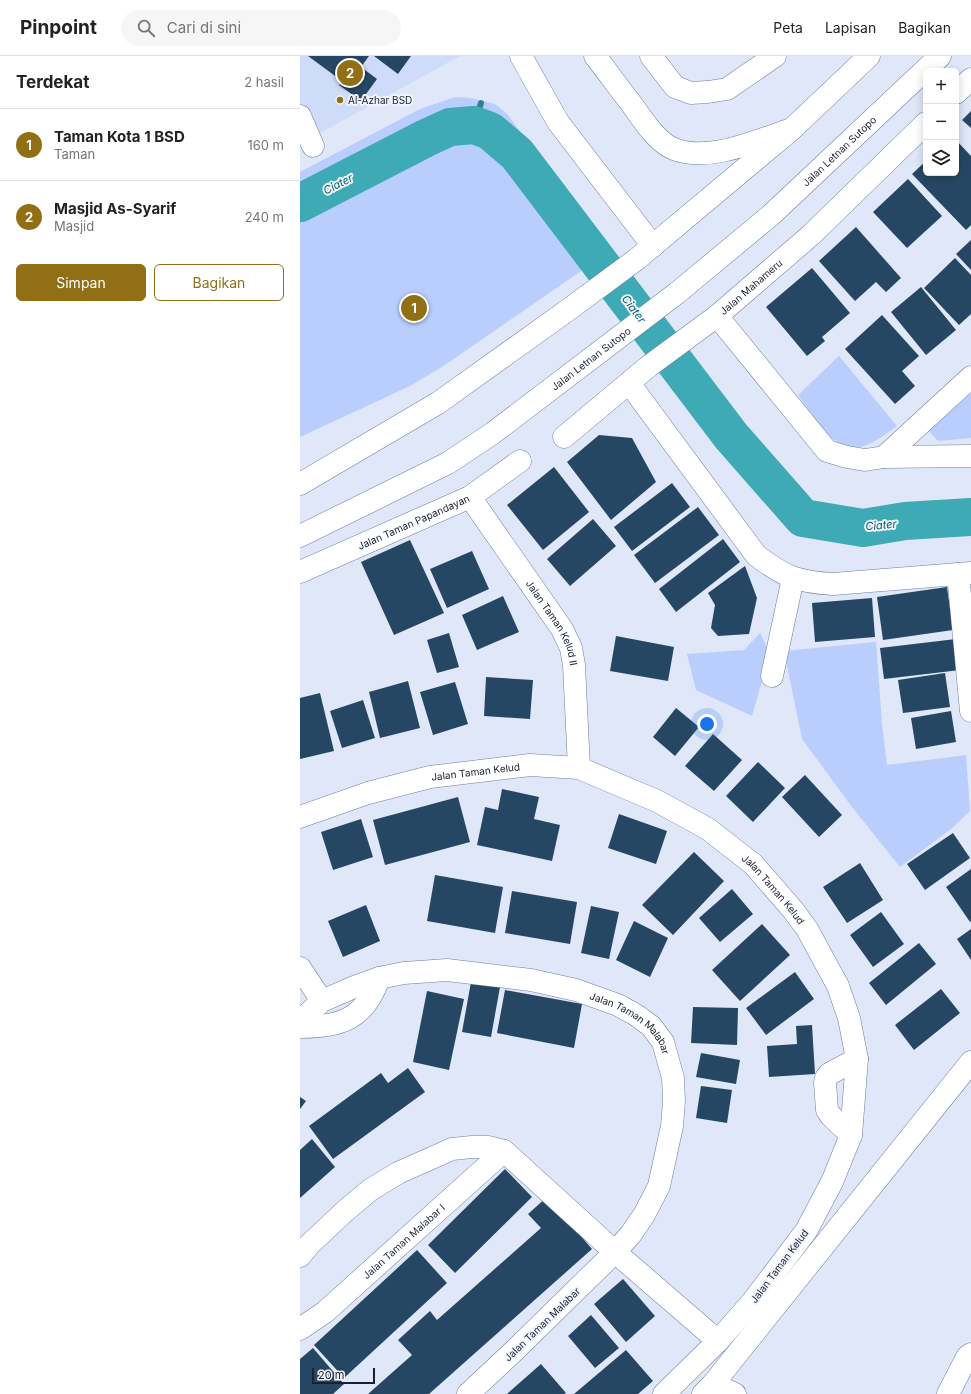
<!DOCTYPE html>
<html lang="id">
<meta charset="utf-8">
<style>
:root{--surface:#fff;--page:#f6f6f6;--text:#222;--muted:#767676;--line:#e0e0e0;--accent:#916f15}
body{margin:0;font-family:Inter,sans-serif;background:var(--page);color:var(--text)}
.controls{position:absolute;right:12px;top:12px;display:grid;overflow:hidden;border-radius:6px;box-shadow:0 2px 10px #0003}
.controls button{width:36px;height:36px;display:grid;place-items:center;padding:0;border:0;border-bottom:1px solid var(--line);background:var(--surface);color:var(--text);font:20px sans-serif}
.scale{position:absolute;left:12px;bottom:10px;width:63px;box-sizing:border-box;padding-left:4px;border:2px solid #19202f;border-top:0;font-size:11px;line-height:14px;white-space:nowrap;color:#19202f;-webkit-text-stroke:3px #f0f4fc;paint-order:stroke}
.you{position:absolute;left:407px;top:668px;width:14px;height:14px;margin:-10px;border:3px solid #fff;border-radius:50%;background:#1a73e8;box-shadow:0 0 0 6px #1a73e833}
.badge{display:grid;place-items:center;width:26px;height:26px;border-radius:50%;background:var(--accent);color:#fff;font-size:13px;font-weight:700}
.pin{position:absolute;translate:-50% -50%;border:2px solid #fff;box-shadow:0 1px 4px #0006}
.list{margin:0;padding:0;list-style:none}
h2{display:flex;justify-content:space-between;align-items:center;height:52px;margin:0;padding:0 16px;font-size:17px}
h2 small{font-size:13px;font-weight:400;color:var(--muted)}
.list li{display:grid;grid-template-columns:26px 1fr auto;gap:12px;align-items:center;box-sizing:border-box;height:72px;padding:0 16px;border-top:1px solid var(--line)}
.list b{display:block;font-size:15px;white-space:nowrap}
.list p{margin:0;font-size:13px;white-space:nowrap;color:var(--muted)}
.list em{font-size:13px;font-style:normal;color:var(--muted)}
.actions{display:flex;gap:8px;padding:12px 16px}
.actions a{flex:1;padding:9px 0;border:1px solid var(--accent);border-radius:6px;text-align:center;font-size:14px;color:var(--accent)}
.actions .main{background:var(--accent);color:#fff}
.icon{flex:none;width:22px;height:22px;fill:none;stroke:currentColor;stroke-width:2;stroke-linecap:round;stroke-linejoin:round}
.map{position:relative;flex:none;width:671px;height:1338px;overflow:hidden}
header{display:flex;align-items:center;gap:24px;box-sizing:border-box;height:56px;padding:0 20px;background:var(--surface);border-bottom:1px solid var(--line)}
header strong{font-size:19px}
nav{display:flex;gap:22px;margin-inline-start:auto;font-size:14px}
.search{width:280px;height:36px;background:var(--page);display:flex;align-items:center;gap:10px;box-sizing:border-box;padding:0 14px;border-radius:22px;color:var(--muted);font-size:15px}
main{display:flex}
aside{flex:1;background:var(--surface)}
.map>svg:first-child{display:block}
.built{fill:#cedcf9}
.green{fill:#b9cefd}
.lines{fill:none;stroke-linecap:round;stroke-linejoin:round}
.stream{stroke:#32818e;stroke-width:6}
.river{stroke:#3daab6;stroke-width:38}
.building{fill:#264763}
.minor-casing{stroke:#6d7ea4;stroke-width:23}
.major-casing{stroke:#6d7ea4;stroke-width:23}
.minor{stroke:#fff;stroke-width:22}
.major{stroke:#fff;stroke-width:22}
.poi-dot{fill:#916f15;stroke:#f0f4fc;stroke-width:1.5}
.labels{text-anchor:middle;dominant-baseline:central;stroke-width:4;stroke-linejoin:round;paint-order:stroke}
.poi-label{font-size:10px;fill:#19202f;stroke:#f0f4fc;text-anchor:start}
.street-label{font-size:10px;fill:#19202f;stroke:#f0f4fc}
.water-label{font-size:11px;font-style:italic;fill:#00616a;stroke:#f0f4fc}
</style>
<header>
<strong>Pinpoint</strong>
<div class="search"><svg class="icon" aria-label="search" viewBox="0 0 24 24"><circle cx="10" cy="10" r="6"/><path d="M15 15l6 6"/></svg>Cari di sini</div>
<nav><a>Peta</a><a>Lapisan</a><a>Bagikan</a></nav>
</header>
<main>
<aside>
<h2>Terdekat<small>2 hasil</small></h2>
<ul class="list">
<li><span class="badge">1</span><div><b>Taman Kota 1 BSD</b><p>Taman</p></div><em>160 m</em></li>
<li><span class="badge">2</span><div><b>Masjid As-Syarif</b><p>Masjid</p></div><em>240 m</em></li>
</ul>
<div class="actions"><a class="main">Simpan</a><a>Bagikan</a></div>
</aside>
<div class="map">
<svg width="671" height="1338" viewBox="0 0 671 1338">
<rect width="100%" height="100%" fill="#dfe7f8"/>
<path class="built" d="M0,0h160l-160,88z"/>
<path class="green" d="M155,41l16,1 24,6 12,10 103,137 -165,114 -35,21 -110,51v-265l120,-63z
M539,300l58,70c-10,7 -26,20 -38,21 -30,2 -46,-31 -61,-52z
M671,330v52l-33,3 -12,-13z
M460,577l10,20 -18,63 -56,-26 -9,-36 57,-4z
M576,586l6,82 5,41 79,-10 4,56 -19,18 -51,38 -48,-60 -50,-68 -18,-88z"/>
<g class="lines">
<path class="stream" d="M174,69l7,-22"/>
<path class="river" d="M0,147l126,-65 24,-11 24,-2 16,6 27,23 214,282 72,82 60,10 42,-7 66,-4"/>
</g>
<path class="building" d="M8,0h61l-8,11 16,12 -16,22 -22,-16 3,-4z
M74,0h37l-13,18z
M671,55v17l-9,-8z
M656,84l15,16v69l-5,5 -54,-56 14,-13v12h30z
M608,123l34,37 -35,32 -34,-36z
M556,171l45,51 -15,14 -10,-10 -21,19 -36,-40z
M671,184v30l-15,-16z
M655,202l16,17v39l-12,11 -35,-37z
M512,212l38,45 -28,24 3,4 -18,15 -41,-49z
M621,231l35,43 -30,25 -35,-43z
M582,259l37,41 -17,15 13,15 -20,18 -50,-55z
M299,379l33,3 24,44 -45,38 -44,-58z
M254,411l35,45 -46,38 -36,-45z
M372,427l18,24 -58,44 -18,-24z
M398,451l21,28 -64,48 -21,-28z
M293,463l23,27 -46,40 -23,-27z
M423,483l17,23 -64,50 -17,-23z
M110,484l34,73 -50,22 -33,-73z
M172,495l17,38 -42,19 -17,-39z
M445,510l12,32 -8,36 -31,2 -7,-8 4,-23 -7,-12z
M647,531l6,43 -70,10 -6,-43z
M203,540l16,36 -42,18 -15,-35z
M572,542l3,39 -60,5 -3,-39z
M149,577l10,34 -22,6 -10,-33z
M316,580l58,11 -6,34 -58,-10z
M656,583l4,31 -76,9 -4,-31z
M645,617l5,34 -47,6 -5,-33z
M186,621l47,3 -3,39 -46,-3z
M108,625l12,47 -40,10 -11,-46z
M155,626l13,42 -35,11 -13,-43z
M20,637l14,58 -34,8v-61z
M63,644l12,38 -33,10 -12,-37z
M376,652l23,19 -24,29 -22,-19z
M651,655l5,31 -40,7 -5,-31z
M413,678l29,26 -28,31 -29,-25z
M458,706l27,26 -32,34 -27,-26z
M505,719l37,40 -23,22 -37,-40z
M202,733l37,8 -5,22 26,6 -8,36 -75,-16 8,-38 13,3z
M158,741l12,45 -85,23 -12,-45z
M319,758l48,17 -11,33 -48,-16z
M61,763l12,38 -40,13 -12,-38z
M653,777l17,25 -45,32 -18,-26z
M394,796l30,29 -51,54 -31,-30z
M560,807l23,37 -36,23 -24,-36z
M671,813v52l-1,1 -24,-35z
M135,819l68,12 -8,46 -68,-12z
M432,833l21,25 -33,28 -21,-24z
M212,835l65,11 -7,42 -65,-11z
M66,849l14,36 -37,16 -15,-36z
M291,850l28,6 -10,47 -28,-6z
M581,856l23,32 -31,23 -23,-32z
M334,865l34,17 -18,39 -34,-17z
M462,868l28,31 -50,46 -28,-31z
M671,873v31l-14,-21z
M619,887l17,21 -50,41 -17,-22z
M495,916l19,27 -48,36 -20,-27z
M171,926l29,5 -9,50 -29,-5z
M641,933l19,24 -46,37 -19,-25z
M205,934l77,14 -8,44 -77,-15z
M127,935l37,8 -15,71 -36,-8z
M393,951l45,1 -1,37 -46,-2z
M512,969l3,49 -46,3 -2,-31 30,-2 -1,-18z
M401,997l39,7 -4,24 -40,-7z
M108,1012l17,24 -92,67 -24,-33 72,-53 7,10z
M401,1030l31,4 -5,33 -31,-5z
M0,1041l6,4 -6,8z
M12,1083l23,28 -35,31v-48z
M205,1113l27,28 -77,76 -27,-28z
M247,1141l45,52 -163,145h-61l44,-39 -14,-15 32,-29 7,9 104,-92 -13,-14z
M117,1194l30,33 -103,95 -30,-33z
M323,1223l32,37 -29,26 -32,-38z
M291,1259l28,33 -24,20 -27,-32z
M13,1292l31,36 -11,10h-33v-35z
M326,1294l27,31 -15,13h-64z
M241,1308l25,29 -2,1h-57z"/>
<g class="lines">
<defs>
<g id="minor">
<path d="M221,0l37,66 95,124"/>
<path d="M295,0c12,15 23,31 35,46 11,15 26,40 44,47 35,14 84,-9 118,-20"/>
<path d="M351,0l24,31 16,6 17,-1 19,-3 48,-33"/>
<path d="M656,37l15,-14"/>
<path d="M0,60l13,30"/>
<path d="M417,260l110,135 20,6 18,3 19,-3 87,-80"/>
<path d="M329,327l127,172c28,22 42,27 77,29l138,-11"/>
<path id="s1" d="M264,381l85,-71 68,-50 94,-81 115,-112"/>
<path d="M584,401l87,-1"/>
<path id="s2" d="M170,441l92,132 9,19 3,17 5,103"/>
<path id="s3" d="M0,516l170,-75 50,-36"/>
<path d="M658,518l13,137"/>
<path d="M472,620l21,-98"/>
<path id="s4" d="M0,761l68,-24 62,-16 100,-12 49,3 78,33 51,28 45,35 40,46 14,19 31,57 11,32 8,41 -6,76 -19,47 -26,49 -53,70 -35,40 -54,53"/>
<path d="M0,912l22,33"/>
<path id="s5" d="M0,965l22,-20 32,-14 25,-9 25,-5 43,-3 84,10 45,10 42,15 18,10 15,11 12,16 10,36 1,23 -2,25 -13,60 -15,29 -13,19 -16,18 -100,98 -47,44"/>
<path d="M0,971c41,0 65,-8 79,-49"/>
<path d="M551,1079l-20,-19 -4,-6 -2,-27 1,-5 3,-4 28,-15"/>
<path d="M0,1200l9,-11 35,-33 26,-22 28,-17 54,-24 20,-2h16l16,4 111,101 103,89"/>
<path id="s6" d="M0,1273l25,-17 179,-161"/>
<path d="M413,1328l258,-322"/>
<path d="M403,1338l10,-10 22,10"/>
<path d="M648,1338l19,-37 4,-3"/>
</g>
<g id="major">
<path d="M0,428l138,-81 130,-93 69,-51 155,-130 77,-73"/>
<path id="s7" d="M0,480l148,-73 45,-30 184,-140 94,-78 169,-159"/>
</g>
</defs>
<use href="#minor" class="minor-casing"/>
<use href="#major" class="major-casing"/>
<use href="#minor" class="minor"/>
<use href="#major" class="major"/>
</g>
<circle class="poi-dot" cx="40" cy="44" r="4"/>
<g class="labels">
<g class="poi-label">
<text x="48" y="44">Al-Azhar BSD</text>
</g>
<g class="street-label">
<text stroke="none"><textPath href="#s7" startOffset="666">Jalan Letnan Sutopo</textPath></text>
<text stroke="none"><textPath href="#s1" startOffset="240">Jalan Mahameru</textPath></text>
<text stroke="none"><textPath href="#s7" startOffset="342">Jalan Letnan Sutopo</textPath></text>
<text stroke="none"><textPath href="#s3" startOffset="124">Jalan Taman Papandayan</textPath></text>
<text stroke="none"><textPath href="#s2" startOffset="151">Jalan Taman Kelud II</textPath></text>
<text stroke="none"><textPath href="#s4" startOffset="182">Jalan Taman Kelud</textPath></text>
<text stroke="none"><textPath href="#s4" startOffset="518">Jalan Taman Kelud</textPath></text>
<text stroke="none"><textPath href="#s5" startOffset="356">Jalan Taman Malabar</textPath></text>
<text stroke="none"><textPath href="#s6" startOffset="136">Jalan Taman Malabar I</textPath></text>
<text transform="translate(479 1210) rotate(-53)">Jalan Taman Kelud</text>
<text transform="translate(242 1268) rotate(-44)">Jalan Taman Malabar</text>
</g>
<g class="water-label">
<text transform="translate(38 128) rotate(-27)">Ciater</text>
<text transform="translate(334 253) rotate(53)">Ciater</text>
<text transform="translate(581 469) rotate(-5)">Ciater</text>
</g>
</g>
</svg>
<div class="controls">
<button>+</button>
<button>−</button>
<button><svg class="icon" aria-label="layers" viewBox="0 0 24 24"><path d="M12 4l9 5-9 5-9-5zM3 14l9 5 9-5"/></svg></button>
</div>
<div class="scale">20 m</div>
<div class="you"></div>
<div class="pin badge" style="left:114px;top:252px">1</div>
<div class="pin badge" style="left:50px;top:17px">2</div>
</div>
</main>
